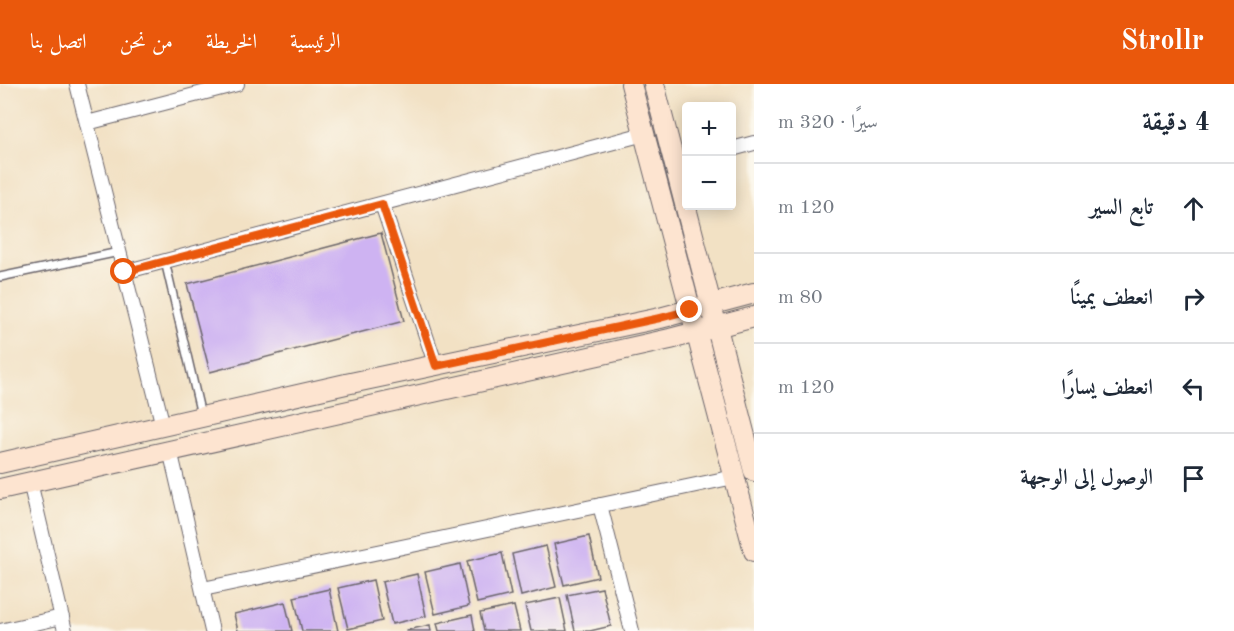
<!DOCTYPE html>
<html lang="ar">
<meta charset="utf-8">
<style>
:root{--surface:#fff;--page:#f6f6f7;--text:#1f2937;--muted:#747a83;--line:#e0e1e3;--accent:#ea580c}
body{margin:0;font-family:"Old Standard TT",Amiri,serif;background:var(--page);color:var(--text);direction:rtl}
.controls{position:absolute;right:18px;top:18px;display:grid;overflow:hidden;border-radius:6px;box-shadow:0 3px 15px #0003}
.controls button{width:54px;height:54px;display:grid;place-items:center;padding:0;border:0;border-bottom:2px solid var(--line);background:var(--surface);color:var(--text);font:30px sans-serif}
.stop{position:absolute;width:18px;height:18px;margin:-14px;border:4px solid #ea580c;border-radius:50%;background:#fff}
.stop.end{background:#ea580c;border-color:#fff;box-shadow:0 2px 6px #0008}
.list{margin:0;padding:0;list-style:none}
h2{display:flex;justify-content:space-between;align-items:center;height:78px;margin:0;padding:0 24px;font-size:26px}
h2 small{font-size:20px;font-weight:400;color:var(--muted)}
.list li{display:grid;grid-template-columns:39px 1fr auto;gap:18px;align-items:center;box-sizing:border-box;height:90px;padding:0 24px;border-top:2px solid var(--line)}
.list b{display:block;font-size:22px;white-space:nowrap}
.list em{font-size:20px;font-style:normal;color:var(--muted)}
.icon{flex:none;width:33px;height:33px;fill:none;stroke:currentColor;stroke-width:2;stroke-linecap:round;stroke-linejoin:round}
.map{position:relative;flex:none;width:754px;height:547px;overflow:hidden;direction:ltr}
header{display:flex;align-items:center;gap:36px;box-sizing:border-box;height:84px;padding:0 30px;background:var(--accent);color:#fff}
header strong{font-size:28px}
nav{display:flex;gap:33px;margin-inline-start:auto;font-size:21px}
main{display:flex}
aside{flex:1;background:var(--surface)}
.map>svg:first-child{display:block}
.building{fill:#ceb3f2}
.lines{fill:none;stroke-linecap:round;stroke-linejoin:round}
.lane-casing{stroke:#6b656b;stroke-width:10}
.street-casing{stroke:#6b656b;stroke-width:16}
.secondary-casing{stroke:#6b656b;stroke-width:22}
.lane{stroke:#fff;stroke-width:7}
.street{stroke:#fff;stroke-width:14}
.secondary{stroke:#fde4d0;stroke-width:20}
.route{stroke:#ea580c;stroke-width:8}
</style>
<header>
<strong>Strollr</strong>
<nav><a>الرئيسية</a><a>الخريطة</a><a>من نحن</a><a>اتصل بنا</a></nav>
</header>
<main>
<aside>
<h2>4 دقيقة<small>سيرًا · 320 m</small></h2>
<ul class="list">
<li><svg class="icon" aria-label="ahead" viewBox="0 0 24 24"><path d="M12 20V5M6 11l6-6 6 6"/></svg><div><b>تابع السير</b></div><em>120 m</em></li>
<li><svg class="icon" aria-label="right" viewBox="0 0 24 24"><path d="M7 20v-9h11M14 6l5 5-5 5"/></svg><div><b>انعطف يمينًا</b></div><em>80 m</em></li>
<li><svg class="icon" aria-label="left" viewBox="0 0 24 24"><path d="M17 20v-9H6M10 6l-5 5 5 5"/></svg><div><b>انعطف يسارًا</b></div><em>120 m</em></li>
<li><svg class="icon" aria-label="arrive" viewBox="0 0 24 24"><path d="M6 21V4h12l-3 4 3 4H6"/></svg><div><b>الوصول إلى الوجهة</b></div></li>
</ul>
</aside>
<div class="map">
<svg width="754" height="547" viewBox="0 0 754 547">
<rect width="100%" height="100%" fill="#fbf7ec"/>
<filter id="ink" filterUnits="userSpaceOnUse"><feTurbulence type="fractalNoise" baseFrequency=".0167" numOctaves="2"/><feDisplacementMap in="SourceGraphic" scale="12" xChannelSelector="R" yChannelSelector="G"/><feConvolveMatrix kernelMatrix="1 2 1 2 8 2 1 2 1" color-interpolation-filters="sRGB"/></filter>
<filter id="wash" filterUnits="userSpaceOnUse"><feTurbulence type="fractalNoise" baseFrequency=".008" numOctaves="4" result="noise"/><feDisplacementMap in="SourceGraphic" scale="24" xChannelSelector="R" yChannelSelector="G"/><feGaussianBlur stdDeviation="1.35" result="paint"/><feColorMatrix in="noise" values="0 0 0 0 0 0 0 0 0 0 0 0 0 0 0 0 0 1.4 0 .05"/><feComposite in="paint" operator="in"/></filter>
<g filter="url(#wash)">
<rect width="100%" height="100%" fill="#f2e1c4"/>
<g id="blocks">
<path class="building" d="M381,149l23,88 -194,51 -23,-88z
M589,452l9,41 -34,8 -10,-41z
M546,462l10,41 -35,9 -9,-42z
M502,469l9,42 -34,8 -10,-42z
M460,480l9,42 -34,8 -10,-42z
M417,490l9,42 -34,8 -10,-42z
M373,496l9,41 -34,8 -10,-41z
M602,504l9,38 -21,5h-15l-8,-36z
M329,505l9,42h-36l-8,-34z
M560,514l7,33h-36l-6,-26z
M285,518l7,29h-54l-4,-17z
M514,522l6,25h-36l-4,-18z
M472,531l3,16h-36l-2,-8z
M430,541l1,6h-24v-1z"/>
</g>
</g>
<g filter="url(#ink)">
<use href="#blocks" fill-opacity="0" stroke="#6b656b" stroke-width="1.5"/>
<g class="lines">
<defs>
<path id="lane" d="M165,177l36,154
M0,193l119,-25"/>
<path id="street" d="M77,0l86,342
M87,39l150,-39
M732,65l22,-6
M382,120l54,162
M124,188l520,-138
M170,366l42,181
M30,398l35,149
M600,421l32,126
M203,505l531,-112
M0,547l62,-14"/>
<path id="secondary" d="M631,0l123,467
M654,0l100,387
M0,379l346,-79 314,-66 94,-25
M0,405l670,-150 84,-22"/>
</defs>
<use href="#lane" class="lane-casing"/>
<use href="#street" class="street-casing"/>
<use href="#secondary" class="secondary-casing"/>
<use href="#lane" class="lane"/>
<use href="#street" class="street"/>
<use href="#secondary" class="secondary"/>
</g>
</g>
<g class="lines" filter="url(#ink)">
<path class="route" d="M124,188l258,-68 54,162 224,-48 30,-8"/>
</g>
</svg>
<div class="controls">
<button>+</button>
<button>−</button>
</div>
<div class="stop" style="left:124px;top:188px"></div>
<div class="stop end" style="left:690px;top:226px"></div>
</div>
</main>
